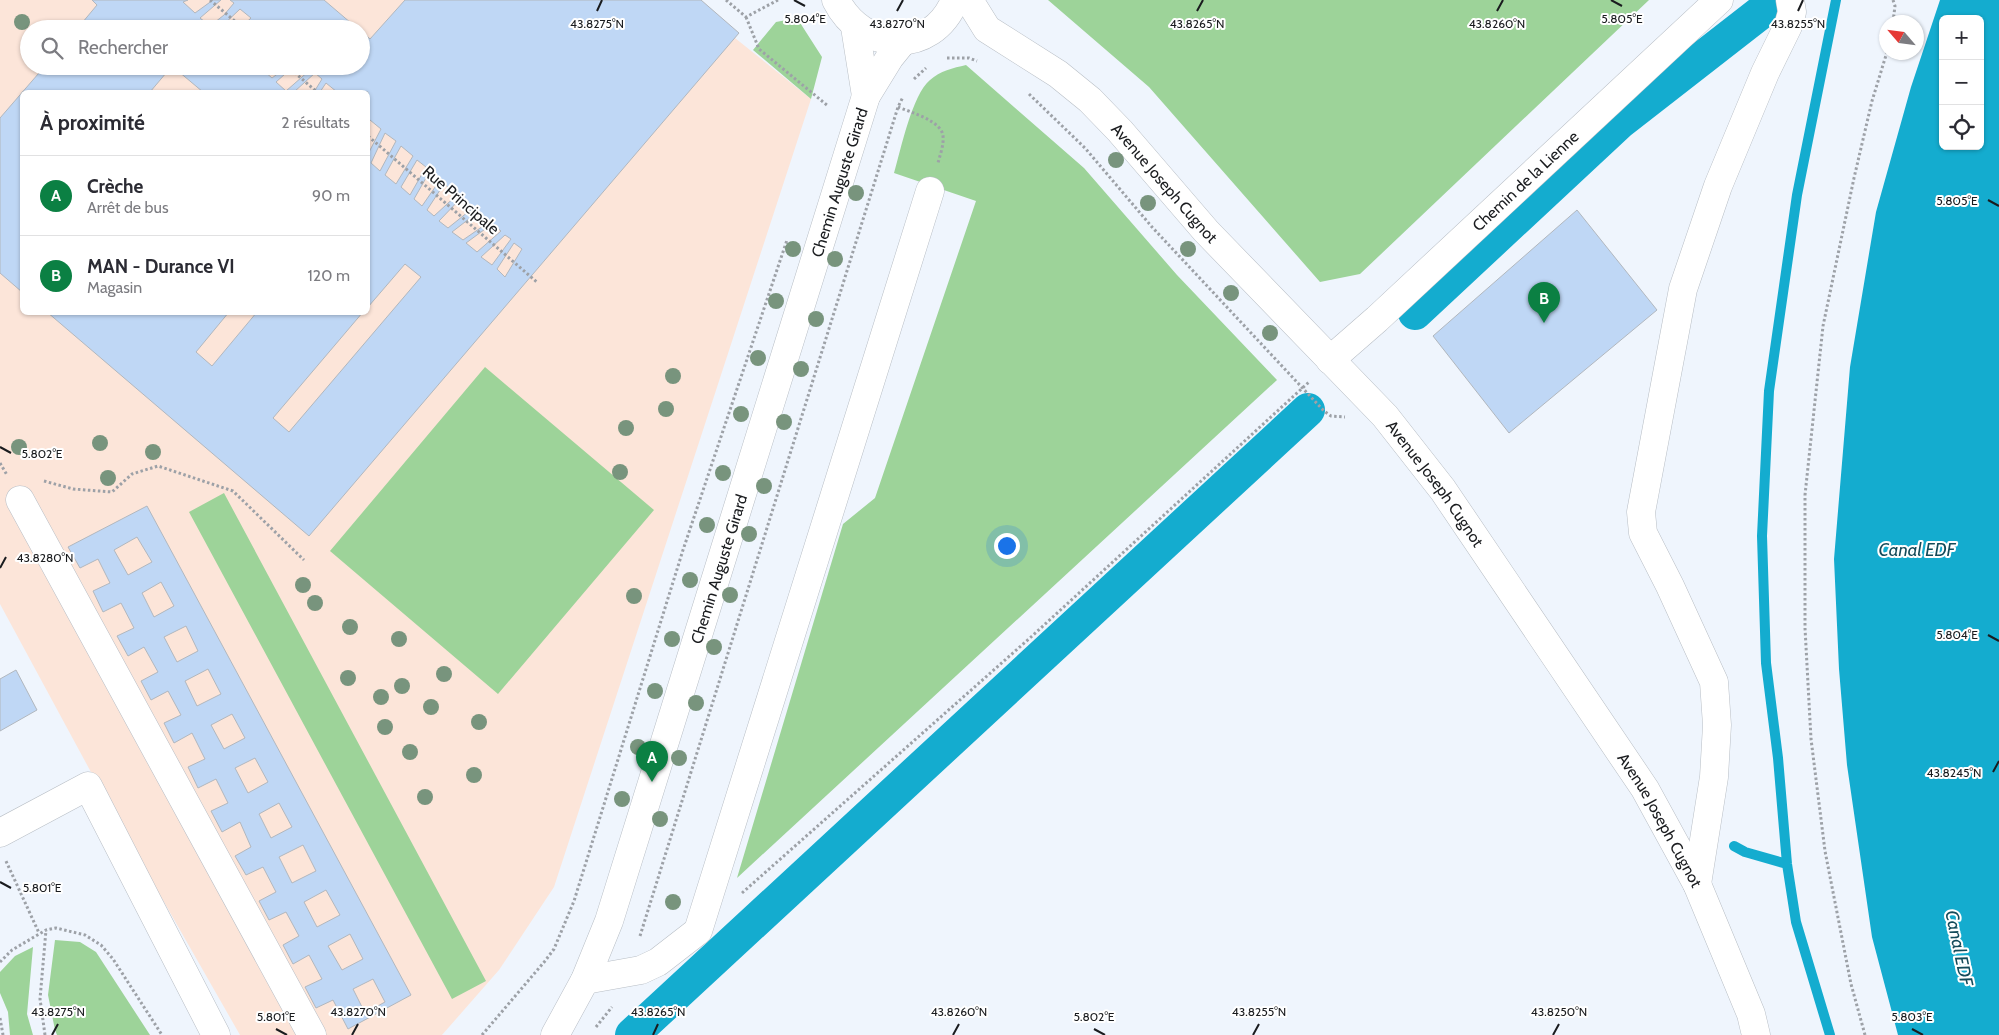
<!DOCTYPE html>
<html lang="fr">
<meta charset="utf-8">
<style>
:root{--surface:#fff;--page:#f2f2f3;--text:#2b2b33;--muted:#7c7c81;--line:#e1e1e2;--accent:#0b8043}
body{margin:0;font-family:Cabin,sans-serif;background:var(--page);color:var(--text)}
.controls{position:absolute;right:15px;top:15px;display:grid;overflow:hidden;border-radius:8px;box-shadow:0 1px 4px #0004}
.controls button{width:45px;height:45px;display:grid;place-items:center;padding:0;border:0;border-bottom:1px solid var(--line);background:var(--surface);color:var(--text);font:25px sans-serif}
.compass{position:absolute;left:1879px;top:15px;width:45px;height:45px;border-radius:50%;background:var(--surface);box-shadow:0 1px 4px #0004;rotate:298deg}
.you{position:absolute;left:1006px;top:545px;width:18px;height:18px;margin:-12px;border:4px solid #fff;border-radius:50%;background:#1a73e8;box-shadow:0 0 0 8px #1a73e833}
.badge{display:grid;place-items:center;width:32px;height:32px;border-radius:50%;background:var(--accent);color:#fff;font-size:16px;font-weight:700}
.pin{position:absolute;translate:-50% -41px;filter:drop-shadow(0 1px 2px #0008)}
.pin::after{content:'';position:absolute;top:26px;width:18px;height:15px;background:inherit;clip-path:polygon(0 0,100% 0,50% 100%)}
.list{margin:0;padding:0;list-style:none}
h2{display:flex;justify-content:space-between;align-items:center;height:65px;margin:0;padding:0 20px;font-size:21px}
h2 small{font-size:16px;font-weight:400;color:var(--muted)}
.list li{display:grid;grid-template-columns:32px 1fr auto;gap:15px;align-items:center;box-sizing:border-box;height:80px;padding:0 20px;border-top:1px solid var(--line)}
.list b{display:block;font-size:19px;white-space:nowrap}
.list p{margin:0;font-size:16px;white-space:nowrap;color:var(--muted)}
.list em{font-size:16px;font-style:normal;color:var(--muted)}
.icon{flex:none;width:28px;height:28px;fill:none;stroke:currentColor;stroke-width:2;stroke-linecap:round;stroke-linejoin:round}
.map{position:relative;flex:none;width:1999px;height:1035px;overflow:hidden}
.search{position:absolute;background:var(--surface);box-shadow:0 1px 4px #0004;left:20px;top:20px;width:350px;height:55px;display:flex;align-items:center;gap:12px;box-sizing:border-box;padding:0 18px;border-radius:28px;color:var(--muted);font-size:19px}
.panel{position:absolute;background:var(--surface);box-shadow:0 1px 4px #0004;left:20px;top:90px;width:350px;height:225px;border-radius:8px}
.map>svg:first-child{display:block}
.education{fill:#fce5d9;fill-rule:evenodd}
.green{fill:#9dd399}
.water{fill:#14accf;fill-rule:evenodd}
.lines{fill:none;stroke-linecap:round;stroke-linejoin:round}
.stream{stroke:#14accf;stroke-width:10}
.canal{stroke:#14accf;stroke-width:34}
.building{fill:#bfd7f5;stroke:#b1b7be;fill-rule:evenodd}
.minor-casing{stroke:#b8bec5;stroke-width:29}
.path{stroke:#9da1a7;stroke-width:3;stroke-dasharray:2.5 2.5;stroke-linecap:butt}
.minor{stroke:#fff;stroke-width:28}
.tree{fill:#78947d}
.ticks{fill:none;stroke:#1a1c1f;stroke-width:2}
.labels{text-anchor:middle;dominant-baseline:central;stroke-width:4;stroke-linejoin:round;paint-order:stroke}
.street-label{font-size:16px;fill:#1a1c1f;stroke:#fff}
.water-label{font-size:18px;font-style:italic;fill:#144b5a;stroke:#fff}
.ticks-label{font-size:12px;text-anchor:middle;fill:#1a1c1f;stroke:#fff;stroke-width:4;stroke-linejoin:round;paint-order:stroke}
</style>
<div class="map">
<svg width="1999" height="1035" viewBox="0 0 1999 1035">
<rect width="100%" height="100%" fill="#eff5fd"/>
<path class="education" d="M0,0h701l38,33 -4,5 76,61 -257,788 -55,83 -57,65h-202l-128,-224 -112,-207zM29,29h332v37h-332zM22,92h346v220h-346z"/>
<path class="green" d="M1048,0h601l-289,274 -40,8 -171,-195z
M797,18l25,39 -11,42 -58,-49 23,-28z
M966,65l118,103 93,107 100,105 -540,498 106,-354 32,-26 101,-297 -82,-28c7,-24 18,-78 36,-93 10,-9 23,-12 36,-15z
M485,367l169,143 -156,184 -168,-143z
M224,493l262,488 -34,18 -263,-487z
M55,940l25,2 16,10 54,83h-93l-2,-5 -7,-35z
M33,947l-6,67 6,21h-23l-2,-23 -8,-19v-21l15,-16z"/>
<path class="water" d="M1940,0h59v1035h-101l-26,-98 -25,-172 -8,-96 -5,-110 16,-192 26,-155 35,-125zM1943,19h37v127h-37z"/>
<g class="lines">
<path class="stream" d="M1734,846l11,6 42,12
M1830,1035l-34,-113 -9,-58 -9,-106 -12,-95 -4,-127 7,-145 28,-196 39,-195"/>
<path class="canal" d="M1415,313l205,-191 149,-116
M632,1035l676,-625"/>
</g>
<path class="building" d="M92,0h96l-5,2 12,11 18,-13h8l-21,18 10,8 14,-11 10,-12 -4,-3h94l34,29h-95l-6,-5 -7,5h-11l12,-11 -11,-9 -21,20h-142l20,-24z
M405,0h296l38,33 -430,503 -262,-224h182l-33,40 16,14 45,-54h106l-90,106 16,14 132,-155 -16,-13 -37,43v-153l13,-25 -11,-9 -2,5v-33h-31l-11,-9 -6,9h-6l8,-13 -7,-6 -21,19h-91l-31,-26 -22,26h-128v200l-22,-19v-155l45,-52h212l2,2 2,-2h6l-3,5 8,7 16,-12h6l-18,16 10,9 24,-21 -4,-4h55v-35l9,8zM385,133l11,8 -16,30 -9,-8zM401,146l12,10 -17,28 -11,-9zM417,160l9,7 -16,28 -9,-8zM430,171l10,9 -18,26 -8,-7zM444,184l14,10 -24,22 -7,-6zM461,198l12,10 -25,20 -9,-7zM478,212l11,10 -26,18 -11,-8zM492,224l9,7 -24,21 -11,-9zM505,235l6,4 -19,26 -11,-8zM514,243l8,6 -17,28 -8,-8z
M1577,210l80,100 -148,123 -76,-97z
M147,506l264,489 -63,34 -15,-29 -17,8 -11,-21 17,-8 -13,-24 -16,9 -10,-19 16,-9 -13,-24 -17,8 -10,-19 17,-9 -13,-25 -17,8 -11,-19 16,-9 -11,-25 -18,10 -11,-21 17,-8 -12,-24 -18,9 -10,-21 17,-8 -13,-26 -18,10 -10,-20 17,-8 -13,-24 -17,9 -10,-19 17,-9 -14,-25 -16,9 -11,-20 17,-8 -13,-25 -18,9 -10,-21 17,-8 -12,-24 -18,9 -12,-21zM137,537l15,25 -24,13 -14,-25zM161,582l13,24 -20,11 -12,-24zM186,626l12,25 -21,11 -13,-25zM208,669l13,25 -24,12 -12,-25zM232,714l13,24 -21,11 -13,-24zM255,758l13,24 -20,11 -13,-25zM279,803l13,24 -21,11 -12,-24zM303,845l13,26 -24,12 -13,-26zM326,890l14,25 -23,12 -13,-25zM350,934l13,25 -21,11 -14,-24zM373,979l12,23 -20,11 -12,-24z
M16,670l21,40 -37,21v-52z"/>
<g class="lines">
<defs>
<g id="minor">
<path d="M836,0c26,52 96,57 119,0"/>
<path id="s1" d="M969,0l18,29 71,45 32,26 30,31 86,100 179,185 58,74 202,299 52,95 54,130 5,21"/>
<path d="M855,27l11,69"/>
<path id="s2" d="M1330,360l47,-41 342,-319"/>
<path d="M20,500l292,535"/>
<path d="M0,833l88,-47 128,249"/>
<path d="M1697,884l17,-107 3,-52 -3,-43 -44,-96 -27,-53 -2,-21 42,-223 35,-103 47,-113 23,-47 4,-14 -2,-12"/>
<path d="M585,980l56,-10 17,-8 40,-31 232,-740"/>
<path id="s3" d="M555,1035l30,-55 24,-59 257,-825 24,-39 13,-16"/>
</g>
</defs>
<use href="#minor" class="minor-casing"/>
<path class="path" d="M210,0l34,29
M726,0l20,17 32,-17
M746,17l13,32 69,57
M1893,22l2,-16 -2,-6
M947,58h22l8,3
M287,66l30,26
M914,79l12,-11
M1029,94l56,54 67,79 172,184 7,5 14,1
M898,107c12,5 44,14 45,29 1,9 -3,19 -5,27
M368,136l170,147
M0,463l7,12
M44,481l29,8 39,3 20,-18 26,-8 75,25 71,69
M6,861l33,72
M742,893l289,-256 278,-255
M640,936l258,-829 5,-10
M0,962l12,-12 34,-20 10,-2 29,7 16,10 12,14 49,76
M0,1018l3,17
M596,1027l16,-20
M45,1035l-5,-36 6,-69
M482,1035l63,-74 9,-12 20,-48 109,-351 104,-310
M1865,1035l-14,-51 -26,-133 -14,-112 -6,-111v-133l18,-169 31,-148 18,-77 15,-49"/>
<use href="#minor" class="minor"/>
</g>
<g class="tree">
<circle cx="22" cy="22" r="8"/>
<circle cx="1116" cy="160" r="8"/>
<circle cx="856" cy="193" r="8"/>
<circle cx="1148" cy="203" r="8"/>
<circle cx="793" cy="249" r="8"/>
<circle cx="1188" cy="249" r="8"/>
<circle cx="835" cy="259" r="8"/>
<circle cx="1231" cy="293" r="8"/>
<circle cx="776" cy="301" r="8"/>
<circle cx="816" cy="319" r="8"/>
<circle cx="1270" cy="333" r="8"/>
<circle cx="758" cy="358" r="8"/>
<circle cx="801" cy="369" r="8"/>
<circle cx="673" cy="376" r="8"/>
<circle cx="666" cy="409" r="8"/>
<circle cx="741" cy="414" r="8"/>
<circle cx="784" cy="422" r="8"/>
<circle cx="626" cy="428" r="8"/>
<circle cx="100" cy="443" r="8"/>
<circle cx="19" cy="447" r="8"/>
<circle cx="153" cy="452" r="8"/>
<circle cx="620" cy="472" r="8"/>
<circle cx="723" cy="473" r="8"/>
<circle cx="108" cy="478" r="8"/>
<circle cx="764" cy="486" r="8"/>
<circle cx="707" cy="525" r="8"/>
<circle cx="749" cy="534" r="8"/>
<circle cx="690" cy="580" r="8"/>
<circle cx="303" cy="585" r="8"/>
<circle cx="730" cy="595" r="8"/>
<circle cx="634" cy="596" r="8"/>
<circle cx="315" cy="603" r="8"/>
<circle cx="350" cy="627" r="8"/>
<circle cx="399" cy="639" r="8"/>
<circle cx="672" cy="639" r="8"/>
<circle cx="714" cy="647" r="8"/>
<circle cx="444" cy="674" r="8"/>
<circle cx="348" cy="678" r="8"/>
<circle cx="402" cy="686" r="8"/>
<circle cx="655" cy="691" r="8"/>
<circle cx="381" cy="697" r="8"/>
<circle cx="696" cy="703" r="8"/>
<circle cx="431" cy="707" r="8"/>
<circle cx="479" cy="722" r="8"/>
<circle cx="385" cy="727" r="8"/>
<circle cx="638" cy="747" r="8"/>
<circle cx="410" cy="752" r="8"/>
<circle cx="679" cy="758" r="8"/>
<circle cx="474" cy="775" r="8"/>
<circle cx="425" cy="797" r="8"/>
<circle cx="622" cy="799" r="8"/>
<circle cx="660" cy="819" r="8"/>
<circle cx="673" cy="902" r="8"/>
</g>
<path class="ticks" d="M794,0l11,6M1611,0l11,6M597,11l5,-11M897,11l6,-11M1197,11l6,-11M1497,11l6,-11M1798,11l5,-11M1988,200l11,6M0,447l11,6M0,568l6,-11M1988,635l11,6M1993,772l6,-11M0,882l11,6M276,1029l11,6M1094,1029l11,6M1912,1029l11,6M52,1035l6,-11M352,1035l6,-11M653,1035l5,-11M953,1035l6,-11M1253,1035l6,-11M1553,1035l6,-11"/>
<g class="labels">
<g class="street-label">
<text stroke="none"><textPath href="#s2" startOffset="265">Chemin de la Lienne</textPath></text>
<text stroke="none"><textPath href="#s3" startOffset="900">Chemin Auguste Girard</textPath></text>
<text stroke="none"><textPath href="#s1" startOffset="271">Avenue Joseph Cugnot</textPath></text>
<text transform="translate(461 200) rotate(41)">Rue Principale</text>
<text stroke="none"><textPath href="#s1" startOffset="676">Avenue Joseph Cugnot</textPath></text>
<text stroke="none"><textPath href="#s3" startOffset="495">Chemin Auguste Girard</textPath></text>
<text stroke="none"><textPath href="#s1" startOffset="1081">Avenue Joseph Cugnot</textPath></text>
</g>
<g class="water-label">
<text x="1917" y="550">Canal EDF</text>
<text transform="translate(1959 948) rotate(78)">Canal EDF</text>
</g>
</g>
<g class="ticks-label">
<text x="805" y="23">5.804°E</text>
<text x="1622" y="23">5.805°E</text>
<text x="597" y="28">43.8275°N</text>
<text x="897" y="28">43.8270°N</text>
<text x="1197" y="28">43.8265°N</text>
<text x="1497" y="28">43.8260°N</text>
<text x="1798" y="28">43.8255°N</text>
<text x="1957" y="205">5.805°E</text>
<text x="42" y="458">5.802°E</text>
<text x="45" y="562">43.8280°N</text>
<text x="1957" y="639">5.804°E</text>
<text x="1954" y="777">43.8245°N</text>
<text x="42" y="892">5.801°E</text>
<text x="58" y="1016">43.8275°N</text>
<text x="358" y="1016">43.8270°N</text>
<text x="658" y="1016">43.8265°N</text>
<text x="959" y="1016">43.8260°N</text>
<text x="1259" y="1016">43.8255°N</text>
<text x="1559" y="1016">43.8250°N</text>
<text x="276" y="1021">5.801°E</text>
<text x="1094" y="1021">5.802°E</text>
<text x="1912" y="1021">5.803°E</text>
</g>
</svg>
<div class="controls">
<button>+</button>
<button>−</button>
<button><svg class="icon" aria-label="locate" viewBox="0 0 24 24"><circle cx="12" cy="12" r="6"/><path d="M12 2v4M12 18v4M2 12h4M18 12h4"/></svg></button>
</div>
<svg class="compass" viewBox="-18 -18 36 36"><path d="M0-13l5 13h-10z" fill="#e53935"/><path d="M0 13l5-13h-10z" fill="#7c7c81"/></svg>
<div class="you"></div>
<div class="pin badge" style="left:652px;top:782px">A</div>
<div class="pin badge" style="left:1544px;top:323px">B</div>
<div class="search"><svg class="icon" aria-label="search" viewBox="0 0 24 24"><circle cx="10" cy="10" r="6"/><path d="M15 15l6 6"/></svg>Rechercher</div>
<section class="panel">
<h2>À proximité<small>2 résultats</small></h2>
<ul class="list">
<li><span class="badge">A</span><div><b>Crèche</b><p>Arrêt de bus</p></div><em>90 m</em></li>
<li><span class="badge">B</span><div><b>MAN - Durance VI</b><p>Magasin</p></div><em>120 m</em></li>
</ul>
</section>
</div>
